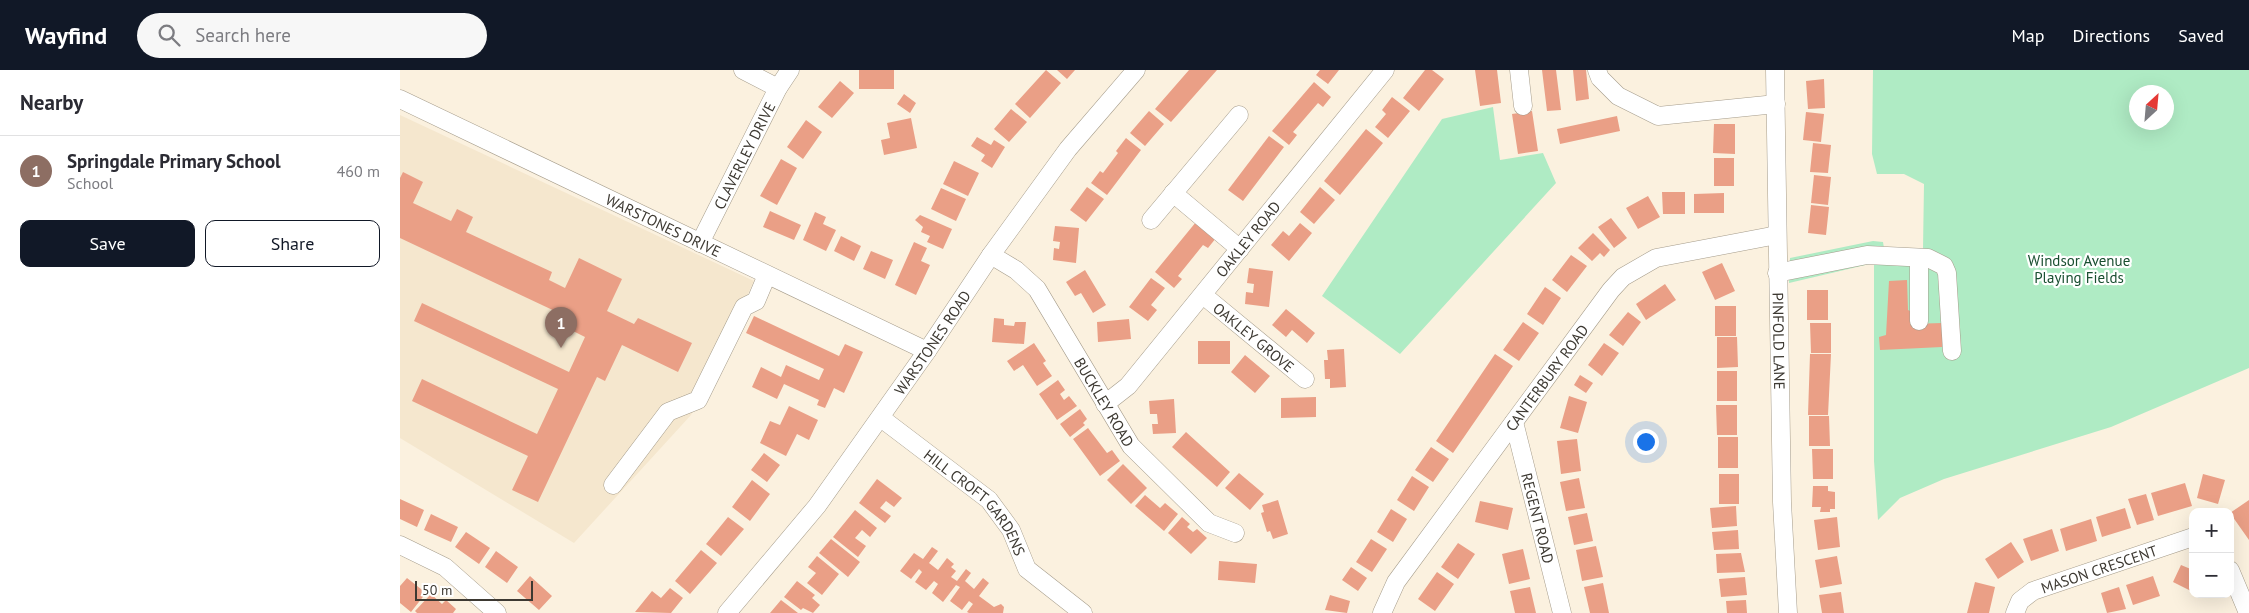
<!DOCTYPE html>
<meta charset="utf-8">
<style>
:root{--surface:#fff;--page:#f7f7f7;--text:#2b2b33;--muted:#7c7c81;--line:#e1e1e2;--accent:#111827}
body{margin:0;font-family:"PT Sans",sans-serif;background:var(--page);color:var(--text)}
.controls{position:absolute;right:15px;bottom:15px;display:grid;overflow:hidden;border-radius:10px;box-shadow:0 5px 20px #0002}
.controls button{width:45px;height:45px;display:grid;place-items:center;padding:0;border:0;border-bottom:1px solid var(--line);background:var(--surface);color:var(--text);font:25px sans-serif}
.compass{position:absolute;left:1729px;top:15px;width:45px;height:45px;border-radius:50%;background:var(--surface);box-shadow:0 5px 20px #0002;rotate:26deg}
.scale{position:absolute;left:15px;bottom:12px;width:118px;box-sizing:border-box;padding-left:5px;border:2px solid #3d3932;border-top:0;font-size:14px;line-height:18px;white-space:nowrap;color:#3d3932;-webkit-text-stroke:4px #fff;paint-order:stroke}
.you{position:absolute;left:1245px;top:371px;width:18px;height:18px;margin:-12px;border:4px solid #fff;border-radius:50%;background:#1a73e8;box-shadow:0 0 0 8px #1a73e833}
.badge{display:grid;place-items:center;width:32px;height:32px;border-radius:50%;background:var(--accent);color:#fff;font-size:16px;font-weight:700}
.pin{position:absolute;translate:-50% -41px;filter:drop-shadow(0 1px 2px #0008)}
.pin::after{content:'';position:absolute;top:26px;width:18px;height:15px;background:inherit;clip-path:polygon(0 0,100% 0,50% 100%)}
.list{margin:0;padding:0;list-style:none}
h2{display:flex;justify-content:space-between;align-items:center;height:65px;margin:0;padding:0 20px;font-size:21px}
h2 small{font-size:16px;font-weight:400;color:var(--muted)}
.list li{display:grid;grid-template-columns:32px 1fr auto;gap:15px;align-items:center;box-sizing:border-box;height:70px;padding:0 20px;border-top:1px solid var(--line)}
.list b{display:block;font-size:19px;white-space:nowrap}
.list p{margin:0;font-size:16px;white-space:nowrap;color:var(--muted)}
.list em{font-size:16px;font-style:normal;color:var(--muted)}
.actions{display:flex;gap:10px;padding:15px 20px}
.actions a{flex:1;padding:11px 0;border:1px solid var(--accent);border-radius:10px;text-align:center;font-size:18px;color:var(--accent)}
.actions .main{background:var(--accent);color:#fff}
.icon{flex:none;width:28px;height:28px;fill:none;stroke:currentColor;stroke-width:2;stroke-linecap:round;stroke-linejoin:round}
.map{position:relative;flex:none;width:1849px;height:543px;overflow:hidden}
header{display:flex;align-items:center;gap:30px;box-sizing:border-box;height:70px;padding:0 25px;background:var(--accent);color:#fff}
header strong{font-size:24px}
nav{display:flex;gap:28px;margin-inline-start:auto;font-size:18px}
.search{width:350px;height:45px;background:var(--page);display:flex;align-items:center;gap:12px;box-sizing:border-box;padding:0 18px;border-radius:28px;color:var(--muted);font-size:19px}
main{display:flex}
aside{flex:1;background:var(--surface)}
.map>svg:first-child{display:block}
.built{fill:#f5e7ce}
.green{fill:#afebc4;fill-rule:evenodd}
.building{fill:#ea9f86}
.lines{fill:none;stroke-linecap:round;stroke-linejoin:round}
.minor-casing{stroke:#a59c8b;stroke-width:19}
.minor{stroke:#fff;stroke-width:18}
.labels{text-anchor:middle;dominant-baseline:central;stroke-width:4.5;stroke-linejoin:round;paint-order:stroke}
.street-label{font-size:15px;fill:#3d3932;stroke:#fff}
.park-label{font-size:15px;fill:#184e30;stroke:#fff}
</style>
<header>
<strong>Wayfind</strong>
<div class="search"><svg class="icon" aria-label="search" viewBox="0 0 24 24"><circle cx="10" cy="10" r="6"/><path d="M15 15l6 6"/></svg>Search here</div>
<nav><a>Map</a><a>Directions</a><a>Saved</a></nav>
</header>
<main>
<aside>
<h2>Nearby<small></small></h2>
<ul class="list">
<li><span class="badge" style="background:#8d6e63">1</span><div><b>Springdale Primary School</b><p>School</p></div><em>460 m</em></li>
</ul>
<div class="actions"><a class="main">Save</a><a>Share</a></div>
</aside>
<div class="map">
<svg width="1849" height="543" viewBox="0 0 1849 543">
<rect width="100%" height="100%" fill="#fbf1df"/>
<path class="built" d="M0,45l354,166 -63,134 -117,128 -174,-105z"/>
<path class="green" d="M1473,0h376v298l-138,59 -167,52 -44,19 -22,22 -4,-59v-198l-85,20 1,-25 83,-17 10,1 1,6 39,1 1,-65 -20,-10h-27l-5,-20zM1736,22h30v30h-30z
M1093,37l7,53 43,-7 13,30 -156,171 -78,-58 120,-177z"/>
<path class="building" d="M459,0h35v19h-35z
M646,0l15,13 -31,35 -15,-14z
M657,0h18l-8,9z
M789,0h28l-46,52 -16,-13z
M920,0h19l-11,14 -12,-9z
M1025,0h7l12,9 -25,32 -16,-13z
M1075,0h22l4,33 -21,3z
M1142,0h14l5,40 -14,1z
M1173,0h13l3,29 -13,2z
M1424,9l1,29 -17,1 -2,-28z
M440,11l14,12 -22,25 -14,-11z
M914,12l17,15 -8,10 -5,-4 -25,29 4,3 -8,10 -17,-14z
M504,24l12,9 -6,10 -13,-9z
M992,27l18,14 -22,27 -13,-11 11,-13 -4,-4z
M611,39l16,13 -18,20 -15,-13z
M749,41l15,13 -19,22 -15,-13z
M1132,41l6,40 -20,3 -6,-40z
M1406,42l18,2 -3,28 -18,-2z
M1217,46l3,15 -60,13 -3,-15z
M511,48l6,30 -33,7 -3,-15 9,-2 -3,-15z
M406,50l16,12 -19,27 -16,-12z
M1314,54h21v30l-22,-1z
M966,59l17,14 -43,52 -16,-14z
M869,66l15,11 -41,54 -15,-11z
M577,67l14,8 3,-5 11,7 -13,21 -11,-7 4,-6 -14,-9z
M726,68l15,12 -34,45 -16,-12 9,-12 3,2 15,-20 -2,-2z
M1413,73l18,2 -3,28 -18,-1z
M1314,88h20v28h-20z
M381,89l16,9 -20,37 -17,-9z
M554,91l25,12 -11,23 -25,-12z
M3,102l20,10 -10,21 38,18 6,-12 16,8 -7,15 86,40 -3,8 16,8 14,-30 43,21 -15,32 27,13 4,-6 54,25 -14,29 -56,-27 -17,36 -8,-4 -59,125 -26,-12 16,-34 -116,-55 10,-22 115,55 21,-45 -144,-68 8,-18 147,69 16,-35 -30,-15 4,-9 -159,-75v-60z
M1414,105l17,2 -3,28 -17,-2z
M687,117l17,12 -18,23 -16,-12z
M920,117l15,13 -21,24 -14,-12z
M541,118l25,11 -10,22 -25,-12z
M1262,122h23v22h-22z
M1324,123v20h-30v-19z
M1248,126l12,21 -22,12 -12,-21z
M1411,135l18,2 -3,28 -18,-2z
M370,141l31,14 -7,15 -31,-13z
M415,142l11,5 -3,7 13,6 -10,21 -23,-11z
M520,145l32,14 -9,20 -16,-7 3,-6 -9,-4 2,-5 -8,-7z
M1211,148l16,20 -13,10 -16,-21z
M796,152l20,16 -8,10 -5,-3 -25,31 4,3 -8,9 -19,-16z
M900,153l12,10 -23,28 -18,-16 12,-14 6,5z
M655,156l24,2 -3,35 -23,-3 1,-12 5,1 1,-7 -7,-1z
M1193,163l17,17 -6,7 -4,-4 -8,8 -14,-13z
M441,166l20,10 -7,15 -20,-10z
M514,172l13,6 -6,13 9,4 -14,30 -21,-10z
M471,181l22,9 -8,19 -22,-10z
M1171,185l16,11 -20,26 -15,-12z
M1322,193l13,28 -20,9 -13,-28z
M849,198l24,3 -4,36 -24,-3 1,-12 7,1 1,-9 -7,-1z
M685,200l21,35 -13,8 -12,-20 -6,3 -9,-14z
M751,208l14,10 -14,17 6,5 -9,11 -19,-14z
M1507,210l1,30 2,1 1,13 31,-1v24l-62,3 -1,-13 7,-2 3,-54z
M1265,214l11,16 -30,20 -10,-16z
M1145,217l16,11 -18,27 -16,-11z
M1407,220h21v30h-21z
M1315,236h21v30h-21z
M886,239l29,24 -8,10 -15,-13 -6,7 -14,-12z
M1228,242l13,10 -18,24 -14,-11z
M354,246l85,40 6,-12 18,8 -19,41 -10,-5 -9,20 -8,-3 2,-5 -35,-16 -7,15 -25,-12 9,-20 20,10 5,-12 33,15 5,-11 -78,-36z
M594,248l10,1v6l10,1 1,-4h11l-2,22 -32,-2z
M729,249l2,20 -33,3 -1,-20z
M1123,252l16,11 -20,28 -16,-11z
M1410,253h21v30h-20z
M1317,267h20l1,30 -21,1z
M798,271h32v23h-32z
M634,273l12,18 -3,2 9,13 -15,10 -14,-21 -9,6 -7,-10z
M1204,273l15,10 -17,23 -14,-11z
M944,279l2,38 -16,1v-9h-5l-1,-19h4l-1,-10z
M1095,284l18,12 -60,87 -17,-12z
M1410,284h21l-3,61h-20z
M845,285l25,21 -15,17 -24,-21z
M1317,301h20v30h-20z
M1180,305l13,8 -7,10 -12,-8z
M658,310l7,10 -5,4 4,6 5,-4 8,10 -20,14 -18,-26z
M1169,326l18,6 -9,31 -18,-5z
M916,327v20l-35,1v-20z
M774,329l2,34 -23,1 -1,-10h6l-1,-10h-7l-1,-13z
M1316,335h21v30h-20z
M389,336l29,14 -9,20 -12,-6 -11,22 -26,-13 10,-22 10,4z
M680,339l7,10 -4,4 2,2 -15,12 -10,-13z
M1409,346h20l1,30h-21z
M688,358l19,25 5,-3 8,11 -20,15 -27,-37z
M786,362l44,40 -13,15 -45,-40z
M1318,367h20v31h-20z
M1177,369l4,32 -20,3 -4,-33z
M1031,377l18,12 -16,23 -18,-12z
M1412,379h21v30h-20z
M364,383l16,12 -13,17 -16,-12z
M723,394l24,24 -16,16 -24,-24z
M839,403l25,21 -14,16 -25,-22z
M1319,404h20v30h-20z
M1803,404l22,6 -7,24 -21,-6z
M1012,406l17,11 -15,24 -17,-11z
M1179,408l6,30 -19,3 -6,-29z
M477,409l25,19 -8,9 -8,-6 -6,7 11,8 -6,7 -26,-20z
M352,410l18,14 -20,27 -18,-14z
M1785,413l7,23 -34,10 -7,-23z
M1413,416h15v5l7,1v17h-5v3h-10l1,-5h-9z
M1746,424l8,26 -17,5 -9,-26z
M745,425l15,13 5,-5 13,11 -14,17 -29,-25z
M0,429l24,11 -7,17 -17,-8z
M878,430l10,34 -15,5 -3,-8 -3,1 -6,-19 3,-1 -2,-7z
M1849,430v40l-19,-27z
M1080,431l33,7 -5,22 -33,-8z
M1336,436l1,20 -25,2 -2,-20z
M1725,438l6,20 -29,9 -6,-20z
M991,439l16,10 -14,23 -16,-10z
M455,440l22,18 -7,9 -8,-7 -7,8 11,8 -8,11 -25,-20z
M1187,443l6,28 -19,4 -6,-28z
M31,444l27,13 -7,15 -27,-12z
M328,447l16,12 -23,27 -15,-12z
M782,447l8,7 -3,3 6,5 4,-3 10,9 -16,16 -23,-21z
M1437,447l3,30 -22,3 -4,-30z
M1691,449l6,22 -31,10 -6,-22z
M1652,459l7,22 -28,10 -8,-22z
M1338,460l1,19 -25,1 -2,-18z
M66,462l24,16 -11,16 -24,-17z
M431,469l29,23 -12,15 -29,-24z
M971,469l16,10 -15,23 -16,-10z
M1611,472l13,20 -26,17 -13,-20z
M1058,473l17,11 -17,25 -17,-12z
M1196,476l7,31 -21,4 -6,-31z
M532,477l6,4 -9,12 9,7 9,-12 7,6 -3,3 5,4 -5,6 6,4 9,-12 5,4 -6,8 9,8 9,-11 6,5 -10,13 15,11 7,-3 3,3 -1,6h-34l-2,-1 6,-8 -4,-3 -7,9 -12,-9 10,-14 -4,-2 -13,17 -11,-9 6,-9 -4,-3 -8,9 -11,-8 7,-10 -3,-3 -8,10 -11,-8 14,-18 9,6z
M1123,479l7,30 -21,5 -7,-30z
M301,480l16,13 -27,31 -15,-13z
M96,481l22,16 -11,16 -22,-16z
M1341,483l4,19 -28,1 -1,-19z
M417,486l22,18 -17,21 -15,-12 9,-10 -8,-6z
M1437,486l5,28 -22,4 -5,-28z
M819,491l38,3 -2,19 -37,-3z
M1781,495l12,5v22l-20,-10z
M951,497l16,11 -9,13 -16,-11z
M1037,502l17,12 -19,27 -17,-12z
M130,506l22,20 -13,14 -22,-19z
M1753,506l7,20 -27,9 -7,-20z
M1345,507l2,18 -26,2 -2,-18z
M7,508l19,15 -15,19 -11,-9v-17z
M397,511l18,14 -3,3 8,7 -7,8 -10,-5 -2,2 -17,-13z
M1575,512l20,5 -6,26h-22z
M1203,513l6,30h-19l-6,-26z
M1130,517l6,26h-21l-5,-22z
M1719,517l7,22 -19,4 -6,-20z
M270,518l13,10 -12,15 -36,-1 17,-21 9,7z
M1441,522l3,21h-22l-3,-18z
M31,524l11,10 4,-4 10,9 -3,4h-36l-2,-2z
M930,525l20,6 -3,12 -22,-3z
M381,530l17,13h-28z
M1346,530l1,13h-20l-1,-12z"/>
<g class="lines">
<defs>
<g id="minor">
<path d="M343,0l35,18"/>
<path d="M1119,0l4,36"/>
<path d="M1197,0l3,8 18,18 40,20 118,-12"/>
<path id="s1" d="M1375,0l7,432 6,111"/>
<path id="s2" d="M0,29l527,252"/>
<path d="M773,123l67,56"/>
<path d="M751,150l88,-105"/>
<path id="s3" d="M300,173l78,-155 12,-18"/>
<path id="s4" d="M591,185l25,15 21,19 94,157 78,77 26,10"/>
<path d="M1377,203l90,-18 61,3 16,8 3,7 5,78"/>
<path id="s5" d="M803,225l102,84"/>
<path d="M1519,251v-63"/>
<path id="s6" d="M705,334l23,-18 257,-316"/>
<path id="s7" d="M481,348l108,82 22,30 16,39 56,44"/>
<path id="s8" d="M1114,352l48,191"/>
<path d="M213,415l55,-73 30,-12 46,-93 12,-6 11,-26"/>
<path d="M0,475l45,22 52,46"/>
<path d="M1830,500l18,43"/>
<path id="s9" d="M327,543l90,-107 110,-155 64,-96 77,-106 68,-79"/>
<path id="s10" d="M982,543l14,-31 215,-292 12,-13 33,-19 121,-23"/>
<path id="s11" d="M1615,543l5,-12 13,-10 160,-54"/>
</g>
</defs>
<use href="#minor" class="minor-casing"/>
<use href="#minor" class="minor"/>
</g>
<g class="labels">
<g class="street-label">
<text stroke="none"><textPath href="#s3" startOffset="98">CLAVERLEY DRIVE</textPath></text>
<text stroke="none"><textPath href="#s2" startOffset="292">WARSTONES DRIVE</textPath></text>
<text stroke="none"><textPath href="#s6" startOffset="219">OAKLEY ROAD</textPath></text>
<text stroke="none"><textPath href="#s5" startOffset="66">OAKLEY GROVE</textPath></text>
<text stroke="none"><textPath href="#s9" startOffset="340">WARSTONES ROAD</textPath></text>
<text stroke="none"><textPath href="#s1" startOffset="271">PINFOLD LANE</textPath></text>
<text stroke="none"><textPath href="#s10" startOffset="288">CANTERBURY ROAD</textPath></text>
<text stroke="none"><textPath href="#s4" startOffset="189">BUCKLEY ROAD</textPath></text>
<text stroke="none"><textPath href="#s7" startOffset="128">HILL CROFT GARDENS</textPath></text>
<text stroke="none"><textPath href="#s8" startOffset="99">REGENT ROAD</textPath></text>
<text stroke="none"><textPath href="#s11" startOffset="99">MASON CRESCENT</textPath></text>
</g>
<g class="park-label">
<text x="1679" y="190">Windsor Avenue<tspan x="1679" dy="17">Playing Fields</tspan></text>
</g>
</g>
</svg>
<div class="controls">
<button>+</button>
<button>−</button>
</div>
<svg class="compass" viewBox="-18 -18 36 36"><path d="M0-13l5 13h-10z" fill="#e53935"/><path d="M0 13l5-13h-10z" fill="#7c7c81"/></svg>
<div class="scale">50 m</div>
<div class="you"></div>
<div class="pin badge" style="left:161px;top:278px;background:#8d6e63">1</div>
</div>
</main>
